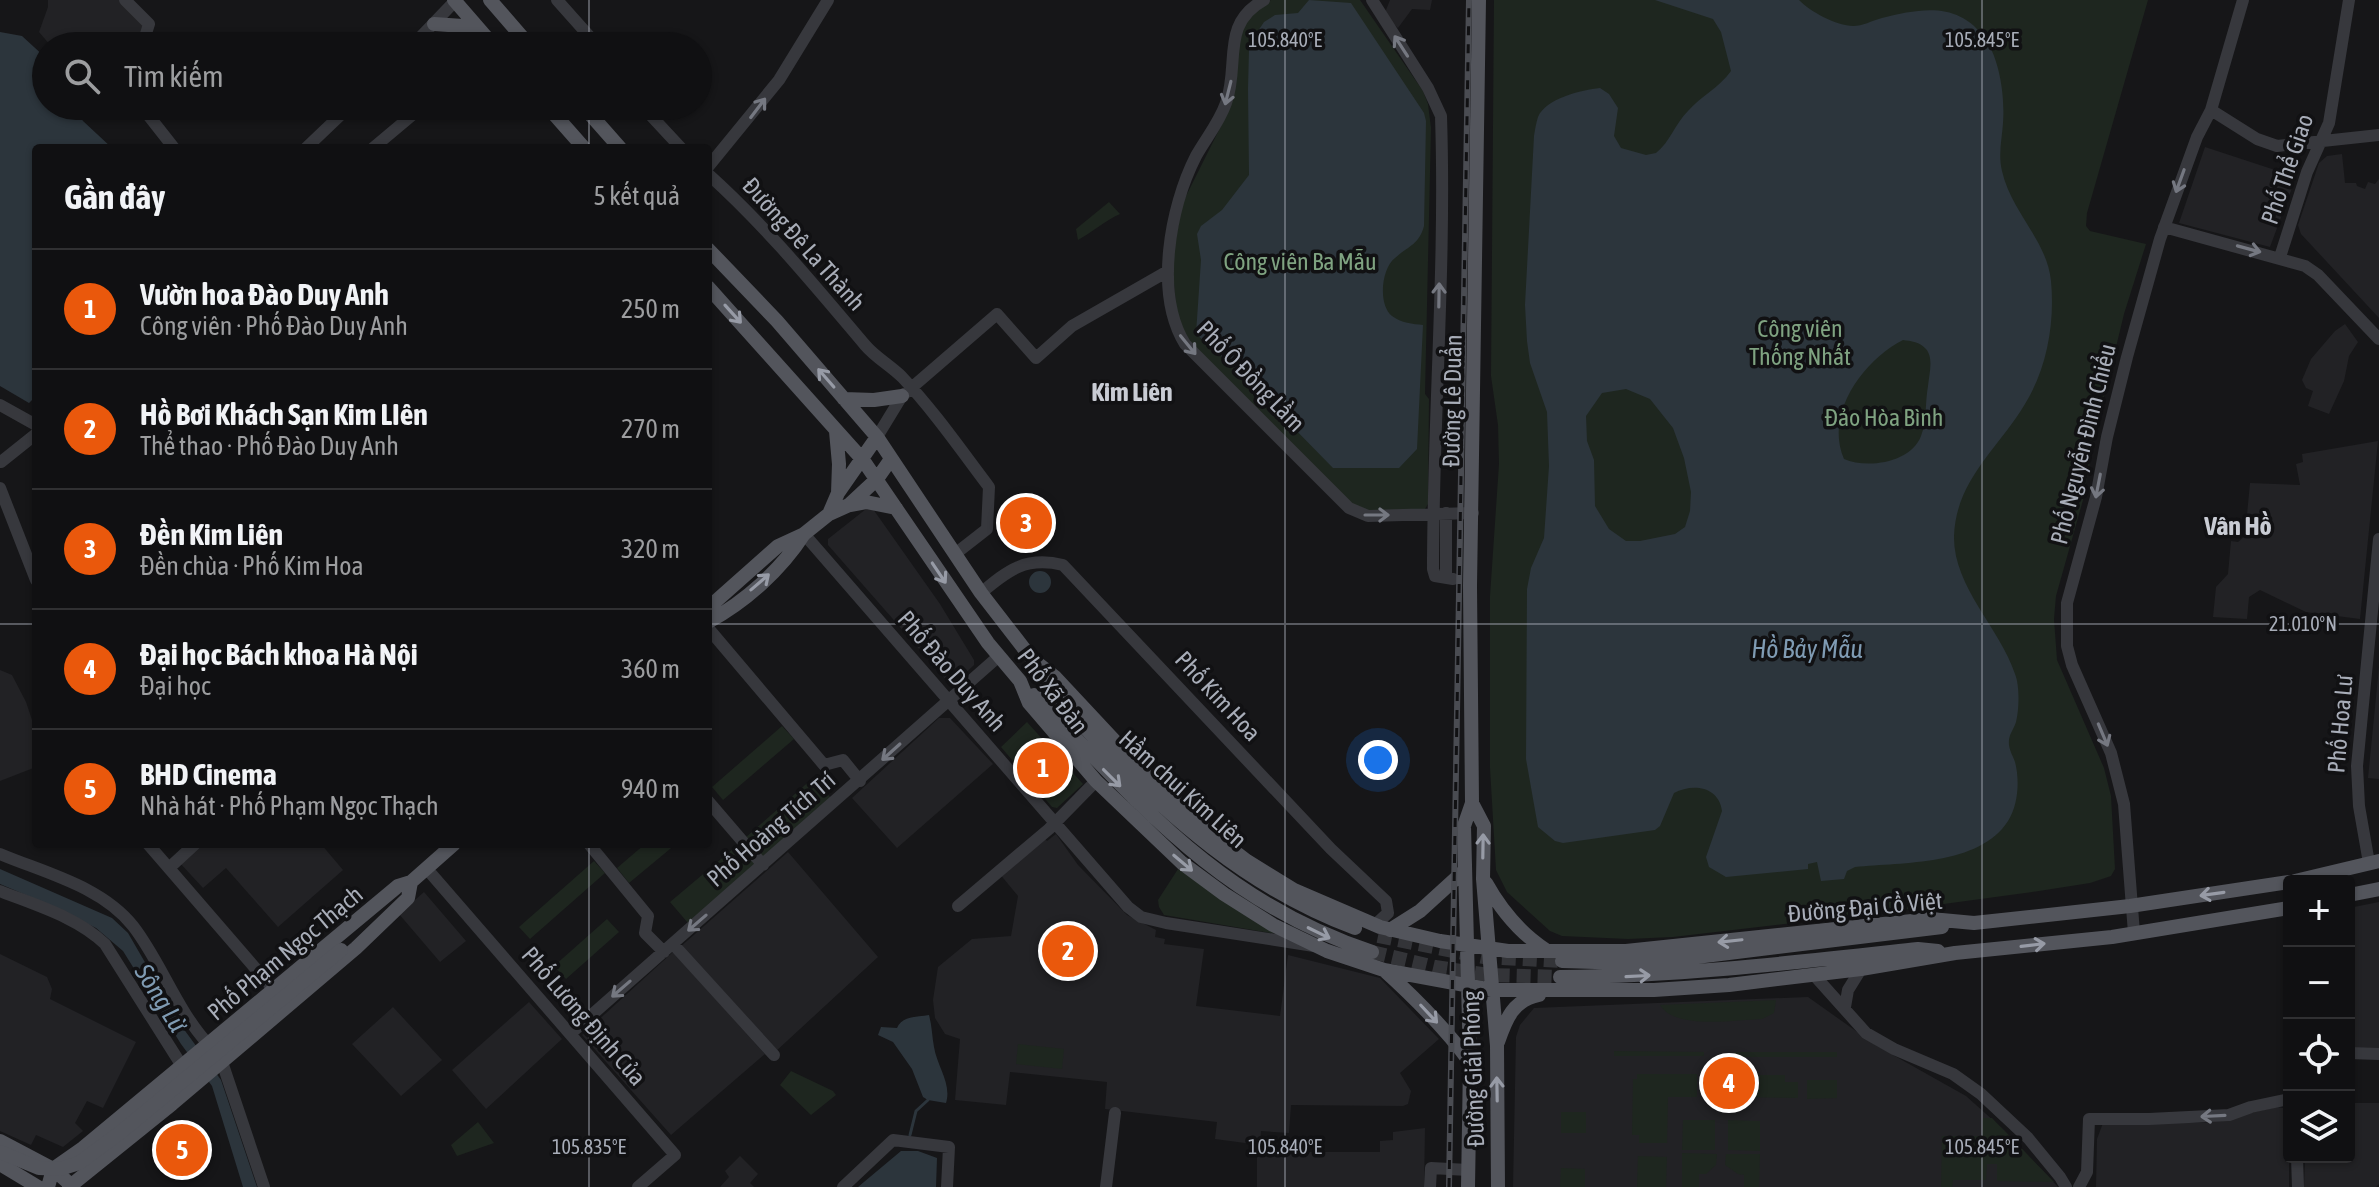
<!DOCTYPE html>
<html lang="vi">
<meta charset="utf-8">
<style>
:root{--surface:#101012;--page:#1e1e20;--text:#f1f3f6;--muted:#9c9d9f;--line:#303032;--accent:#ea580c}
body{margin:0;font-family:"Asap Condensed",sans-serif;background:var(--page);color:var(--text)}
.controls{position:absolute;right:24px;bottom:24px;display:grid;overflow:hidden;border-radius:8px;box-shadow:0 2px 6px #0004}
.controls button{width:72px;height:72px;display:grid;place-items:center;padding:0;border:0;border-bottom:2px solid var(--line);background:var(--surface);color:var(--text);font:40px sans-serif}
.you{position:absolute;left:1378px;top:760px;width:28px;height:28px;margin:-20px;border:6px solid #fff;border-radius:50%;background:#1a73e8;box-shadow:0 0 0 12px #1a73e833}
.badge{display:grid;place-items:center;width:52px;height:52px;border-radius:50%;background:var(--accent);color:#fff;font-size:26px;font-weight:700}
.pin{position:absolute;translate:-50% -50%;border:4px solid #fff;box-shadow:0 2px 8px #0006}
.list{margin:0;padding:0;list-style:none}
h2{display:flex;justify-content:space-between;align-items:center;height:104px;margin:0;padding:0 32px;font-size:34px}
h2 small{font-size:26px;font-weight:400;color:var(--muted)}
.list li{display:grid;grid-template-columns:52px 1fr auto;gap:24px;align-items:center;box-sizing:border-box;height:120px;padding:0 32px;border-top:2px solid var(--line)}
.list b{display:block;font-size:30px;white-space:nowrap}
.list p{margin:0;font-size:26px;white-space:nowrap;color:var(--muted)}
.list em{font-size:26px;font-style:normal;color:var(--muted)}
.icon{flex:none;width:44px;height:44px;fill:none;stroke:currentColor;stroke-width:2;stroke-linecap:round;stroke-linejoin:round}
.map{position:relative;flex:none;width:2379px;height:1187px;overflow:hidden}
.search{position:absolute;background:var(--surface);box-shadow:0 2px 6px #0004;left:32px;top:32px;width:680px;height:88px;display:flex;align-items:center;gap:20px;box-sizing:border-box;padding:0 28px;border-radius:44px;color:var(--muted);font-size:30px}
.panel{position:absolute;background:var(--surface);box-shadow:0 2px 6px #0004;left:32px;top:144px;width:680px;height:704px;border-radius:8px}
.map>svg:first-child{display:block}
.built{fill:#222225}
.green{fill:#1e261f}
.water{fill:#2c353c;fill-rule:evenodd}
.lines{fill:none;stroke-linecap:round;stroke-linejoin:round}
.stream{stroke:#2c353c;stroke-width:3}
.major-tunnel{stroke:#333438;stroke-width:14;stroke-dasharray:14 7;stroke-linecap:butt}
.minor{stroke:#37383d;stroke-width:12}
.major{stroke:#53555c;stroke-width:14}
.rail-casing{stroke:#4a4c52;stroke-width:6}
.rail{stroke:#111113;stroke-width:3;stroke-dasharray:9;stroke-linecap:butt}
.major-bridge{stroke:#53555c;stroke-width:14}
.oneway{stroke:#757881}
.oneway2{stroke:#979ba6}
.ticks{fill:none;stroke:#a8adb8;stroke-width:2;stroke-opacity:0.45}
.labels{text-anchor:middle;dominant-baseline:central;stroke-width:7;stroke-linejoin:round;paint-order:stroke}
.street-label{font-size:24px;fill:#a8adb8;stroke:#111113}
.park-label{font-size:24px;fill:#7fa381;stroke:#111113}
.neighbourhood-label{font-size:26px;font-weight:bold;fill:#c9ccd4;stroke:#111113}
.water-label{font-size:26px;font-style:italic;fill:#7f9bb3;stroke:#111113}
.ticks-label{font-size:20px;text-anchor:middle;fill:#a8adb8;stroke:#111113;stroke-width:7;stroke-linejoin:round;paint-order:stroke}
</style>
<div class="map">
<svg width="2379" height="1187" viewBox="0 0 2379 1187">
<rect width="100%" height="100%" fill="#161618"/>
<path class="built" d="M48,0h73l23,22 -9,24h-84l-12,-14 9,-25z
M1390,0h42l-2,10 -18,-1 -14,19 -14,-13z
M2205,147l91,30 -26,70 -91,-24z
M2342,154l3,29h11l1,3 8,3 3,-7 7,2 4,-5v139l-78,-84 -3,-9 21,-62 8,-7z
M2345,324l13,18 -9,14 -5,25 -15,33 -21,-8 5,-15 -7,-3 -4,-8 9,-21 24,-28z
M2378,441l-18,178 -54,-7 -46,-22 -11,7 -2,22 -34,-2 3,-30 12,-13 3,-33 7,1 7,-6 5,-53 50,2 -4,-21 7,-2 -1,-8z
M866,509h7l67,95 34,56v5l-18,17 -7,1 -121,-138v-6z
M2379,667v112l-11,-1z
M0,670l12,5 14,27 10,30v35l-36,14z
M939,718h11l43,46 -96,84 -45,-50z
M1056,834l22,31 49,50 29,15 -1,7 10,2 -1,5 40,5 -8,57 84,10 8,-61 92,23 59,61 -39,34 11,18 -3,13 -5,2 -112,-1 -2,28 -28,-2 -1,14 -45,-6 2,-17 -112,-13 2,-27 -97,-10 -4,33 -51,-5 5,-61 -15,-5 -10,-16 -2,-18 5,-33 34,-28 39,-3 7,-40 -19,-23 44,-37 4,5z
M200,844h121l22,26 -65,57 -52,-59 -23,20 -24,-26z
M788,852l90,105 -104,96 -95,-105z
M424,892l42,49 -26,21 -41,-48z
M2379,902v152l-30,-1v-145z
M673,952l92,102 -94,81 -89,-100z
M0,954l47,23 5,12 -2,10 86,43 -33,66 -16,-7 -12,22 8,8 -20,16 -27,-12 -5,10 -31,-14z
M1808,997l69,49 89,50 38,34 54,57h-545l3,-150 4,-12 14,-17z
M529,1002l33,37 -76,70 -34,-39z
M393,1007l49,53 -41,36 -49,-52z
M2349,1103h30v81l-3,3h-72l1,-30h44z
M2277,1107l6,1 6,9v70h-193l1,-48 6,-16h102z
M1425,1128l-1,59h-167v-35h123v-11l13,-1v-8z
M740,1156l18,18 -8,9 4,4h-34l9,-10 -4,-6z"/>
<path class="green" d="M1271,0h89l63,91 5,13 3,24 -6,266 4,5 -1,105 -3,5 -64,3 -171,-167 -13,-30 -5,-53 10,-58 47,-94 11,-82 20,-22z
M1494,0h654l-61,213 -1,13 4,5 56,13 -22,70 -29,120 -12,66 -27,96 -2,23 3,41 47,108 7,28 4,73 -4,7 -21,7 -51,8 -176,24 -190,22 -45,2 -66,-3 -12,-5 -43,-39 -11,-22 -6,-102v-172l9,-132 -1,-39 -7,-49z
M1109,202l11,12c-16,7 -27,18 -42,26l-2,-11z
M1027,722l56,62 -26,24 -5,-1 -51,-60z
M782,726l12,13 -71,61 -11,-13z
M813,778l19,21 -68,60 -19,-21z
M740,843l18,21 -70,59 -18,-21z
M645,844h31l-47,39 -12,-15z
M594,861l11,12 -75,66 -11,-12z
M1178,869l99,65 -113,-19 -5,-8 -1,-7z
M607,919l12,13 -53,47 -12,-13z
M1776,1000l-2,13 -12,6c-27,1 -87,11 -102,-14z
M1018,1044l46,5 -2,20 -46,-5z
M1614,1051l90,1v4h-90z
M1734,1052h103v5h-103z
M791,1071l42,20 3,4 -25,20 -31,-30z
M1637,1074h60v23h-29l-1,46h-28v-8h-7l1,-56h4z
M1738,1075h47v7h13v16l-60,-1z
M1807,1080h30v18l-30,1z
M1561,1112h25v21h-25z
M1983,1118h9l62,64 -57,-1v-17h-10l-1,16h-33l-1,7h-11l1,-51h40z
M1683,1120h32v30h-33z
M1728,1120l32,1v30l-32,-1z
M478,1122l16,21 -37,13 -6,-11z
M1682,1153l35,1 -1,11 -10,9h-7v13h-17z
M1726,1154h34l-1,33h-15v-12l-6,-1 -13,-9z
M1638,1156l29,1 -1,30h-29z
M1561,1168l24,1v18h-25z"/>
<path class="water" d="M1309,0l42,3 73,110 2,8 -2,105c-5,19 -16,20 -29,32 -14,11 -17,47 -3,58 9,7 21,8 31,9l-6,124 -18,19h-66l-48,-49 1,-6 -90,-79 5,-74 -4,-26 4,-8 21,-16 27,-35 -1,-86 1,-40 3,-9 12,-18 11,-7 23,-2z
M1655,0h144c10,11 38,26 54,26 10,0 18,-5 29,-8 39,-10 78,-17 104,22 14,21 19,57 17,83 -1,16 -5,31 -1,48 9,41 45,69 49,110 4,42 -4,87 -26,123 -27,45 -69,76 -71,132 -1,51 46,92 61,138 5,12 4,36 1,48 -3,9 -8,13 -7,23 1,7 4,11 6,17 5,19 3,43 -7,59 -29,45 -105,41 -153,46l-8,4 -3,8 -23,2 -4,-19 -9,2v5l-82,8 -17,-10 -3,-10 16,-46c-3,-25 -30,-28 -48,-18l-14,33 -5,4 -92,13 -8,-2 -17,-14 -12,-68 1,-170 4,-21 13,-30 5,-72 -2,-54 -17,-49 -3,-22 -2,-36 9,-169c1,-6 2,-13 4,-19 8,-19 44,-27 62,-29l9,6 9,14 -4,28 7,12 25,7 10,-2c14,-11 19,-29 32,-42 13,-15 31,-23 43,-40l-10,-39 -8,-13zM1903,340c8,1 17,2 23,9 8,9 3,26 2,37 -3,16 -1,35 -7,50 -10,27 -54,33 -77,23 -20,-46 20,-99 59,-119zM1626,389l24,10 23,29 11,30 7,34 -1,19 -5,16 -10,7 -35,7h-14l-17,-12 -14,-23 -1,-46 -7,-19 -1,-25 16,-23z
M0,32l22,4 24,22v48h27l10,15 29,27h-76v248l-7,7 -29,-17z
M1029 582a11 11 0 1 1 22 0a11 11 0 1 1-22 0Z
M0,869l112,49 16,15 55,95 38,52 36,107h-14l-31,-101 -31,-42 -58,-93 -27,-23 -44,-22 -52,-22z
M1053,942l32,3 -1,15 -32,-3z
M929,1015c3,11 3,21 5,32 3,19 18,37 12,56l-18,-3 -5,-3 -11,-28 -19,-27 -15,-7 3,-8 16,1c5,-12 20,-11 32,-13z
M901,1151h17l19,7 -1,29h-78z"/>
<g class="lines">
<path class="stream" d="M910,1135l6,-24 12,-11"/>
<path class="major-tunnel" d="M1378,936l105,21 79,4
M1372,952l63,15 54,8 71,2"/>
<path class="minor" d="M125,0l24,24 -7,22
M557,0l41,46
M1264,0c-44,24 -24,64 -38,103 -7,20 -20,35 -30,53 -26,51 -42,138 -11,188l164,164 19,8 105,-3
M1372,0l56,88 13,28c5,151 -8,302 -8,453l2,7 18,3
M412,46l44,-46
M141,106l33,42
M642,106l39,42
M2211,110l46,29 20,7 102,-11
M306,148l44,-42
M373,148l50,-42
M708,167l71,-87 49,-80
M708,174c58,52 107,112 157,171 11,13 25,20 37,32 32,34 59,73 87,110l-2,42 -32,25
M2164,227l141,39 13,9 61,64
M2280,257l27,-85 22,-49 20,-123
M0,405l36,20
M877,437l25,-41 95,-82 39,44 36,-32 96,-55
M1,462l35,-28
M0,488l36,92
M804,534l324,373 13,10 25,6 148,23
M1446,578v-65
M981,593c27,-23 45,-37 82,-28l268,284 55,52 2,12 -13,12
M708,628l116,137 19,-5 17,21
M708,801l55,64
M148,844l127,147
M589,844l59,72 -3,17 19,19
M0,854c45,19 101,32 133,72 28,36 44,85 76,119
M2369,863l-10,-57 -2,-40 22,-227
M169,868l26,-24
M427,869l248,286 -37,32
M0,891c35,14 77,26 105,53l77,122
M958,906l91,-77 47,-48
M2134,933l-10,-129 -13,-51 -39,-88 -5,-19v-43l29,-106 11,-60 20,-80 33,-118 37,-102 14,-27 32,-110
M673,944l101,111
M1814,975l52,58 28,16 59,25 28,20 47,44 32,39 6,10
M1845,1007l3,-17 13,-21
M570,1034l429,-378
M2349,1053l30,1
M222,1062l42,125
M2297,1157l1,30
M843,1187l50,-47 56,7 -2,40
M1106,1187l9,-74
M1430,1187l1,-19 37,2
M2079,1187l8,-15 2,-53h60l80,-4 22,-8 38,-8"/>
<path class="major" d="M454,0l40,46
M490,0l40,46
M434,24l43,3
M547,106l37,42
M583,106l37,42
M708,249l69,72 100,116 104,156 51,66 23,18 71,76 83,79 38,29 47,29 86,37 60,14 68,10h118l305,-32 43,4 156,-17 159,-24
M708,287l155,173 125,183 32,38 9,22 67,78 86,82 42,31 49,31 54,26 57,19 108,20h162l75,-5 132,-16 94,-16 157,-16 177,-29
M844,399l30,1 28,-4
M836,431l3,33 -1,29
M850,505l16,-3 30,6
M829,514l9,-21 39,-56
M708,618l8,-17 62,-55 26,-12 25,-20 20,-9 28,-26 14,-20
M708,622c37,-20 73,-52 96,-88
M1034,663c14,28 36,48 57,71 75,82 159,155 264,194
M1034,695c107,110 187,207 338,257
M1472,803l12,23 -1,53 14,167 1,141
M2295,881l84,-20
M1486,883c15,27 34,50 60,67
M2349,895l30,-6
M1390,930l30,-19 44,-40
M1562,961l67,2 43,-3 270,-33
M1384,970c31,28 61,58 86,92
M1560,977c121,-1 239,-15 358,-28l20,2
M1498,1042c8,-23 15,-42 41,-47
M0,1141l53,28 18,16
M0,1164l38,23
M48,1187l5,-18 30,-21 315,-262 13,-4 43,-38
M69,1187l103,-83 184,-156 52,-50 3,-16
M1468,1187l2,-125 -6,-236 8,-23 -2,-217 9,-586"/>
<defs>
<path id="rail" d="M1449,1187l20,-1187"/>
</defs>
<use href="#rail" class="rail-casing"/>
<use href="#rail" class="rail"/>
<path class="major-bridge" d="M0,1152l39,16 21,1 19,-6 42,-31 220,-182"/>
</g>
<defs><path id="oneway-shaft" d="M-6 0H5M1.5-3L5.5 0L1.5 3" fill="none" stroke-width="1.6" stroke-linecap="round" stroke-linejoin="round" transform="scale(2)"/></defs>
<g class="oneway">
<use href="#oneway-shaft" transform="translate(1401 46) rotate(-123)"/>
<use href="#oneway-shaft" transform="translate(1228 93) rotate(104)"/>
<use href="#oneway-shaft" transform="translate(758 108) rotate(-53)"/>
<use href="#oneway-shaft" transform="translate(2180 181) rotate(110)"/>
<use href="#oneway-shaft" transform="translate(2249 249) rotate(15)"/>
<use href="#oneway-shaft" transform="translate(1439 295) rotate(-89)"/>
<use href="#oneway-shaft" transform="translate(1188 345) rotate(51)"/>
<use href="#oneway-shaft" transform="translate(2098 486) rotate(101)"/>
<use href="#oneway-shaft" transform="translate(1377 515)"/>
<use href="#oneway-shaft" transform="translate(2103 735) rotate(67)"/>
<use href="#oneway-shaft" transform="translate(891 752) rotate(138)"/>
<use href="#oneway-shaft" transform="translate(697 923) rotate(139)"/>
<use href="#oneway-shaft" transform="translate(621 989) rotate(139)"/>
<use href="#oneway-shaft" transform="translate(2213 1116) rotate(177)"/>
</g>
<g class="oneway2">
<use href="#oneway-shaft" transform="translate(733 314) rotate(48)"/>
<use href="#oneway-shaft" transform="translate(826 378) rotate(-131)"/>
<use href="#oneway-shaft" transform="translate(939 573) rotate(56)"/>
<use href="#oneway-shaft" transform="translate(760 582) rotate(-41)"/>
<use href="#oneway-shaft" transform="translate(1112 778) rotate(45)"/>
<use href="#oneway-shaft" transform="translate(1483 846) rotate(-89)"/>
<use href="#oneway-shaft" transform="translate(1183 863) rotate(40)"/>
<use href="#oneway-shaft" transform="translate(2212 894) rotate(172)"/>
<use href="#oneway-shaft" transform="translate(1319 933) rotate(26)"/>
<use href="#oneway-shaft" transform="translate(1730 941) rotate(174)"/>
<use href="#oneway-shaft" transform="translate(2033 945) rotate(-7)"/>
<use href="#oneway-shaft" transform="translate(1638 976) rotate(-3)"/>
<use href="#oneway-shaft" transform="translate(1429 1014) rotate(47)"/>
<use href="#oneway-shaft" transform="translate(1497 1089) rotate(-91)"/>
</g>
<path class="ticks" d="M589,0v46M1285,0v1187M1982,0v1187M589,106v42M0,624h36M708,624h1671M589,844v343"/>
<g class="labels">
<g class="street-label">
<text transform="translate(2287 169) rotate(-71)">Phố Thể Giao</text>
<text transform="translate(804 244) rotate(48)">Đường Đê La Thành</text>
<text transform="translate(1251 376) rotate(46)">Phố Ô Đồng Lầm</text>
<text transform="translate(1452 401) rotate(-89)">Đường Lê Duẩn</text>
<text transform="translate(2083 444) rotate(-76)">Phố Nguyễn Đình Chiểu</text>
<text transform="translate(952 671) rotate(49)">Phố Đào Duy Anh</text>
<text transform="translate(1053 691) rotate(53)">Phố Xã Đàn</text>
<text transform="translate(1218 696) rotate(47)">Phố Kim Hoa</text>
<text transform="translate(2340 724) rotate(-85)">Phố Hoa Lư</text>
<text transform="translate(1183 789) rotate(42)">Hầm chui Kim Liên</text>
<text transform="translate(771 829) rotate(-41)">Phố Hoàng Tích Trí</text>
<text transform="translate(1865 907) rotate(-5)">Đường Đại Cồ Việt</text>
<text transform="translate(285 953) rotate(-40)">Phố Phạm Ngọc Thạch</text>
<text transform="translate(584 1016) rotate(49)">Phố Lương Định Của</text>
<text transform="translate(1473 1069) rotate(-92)">Đường Giải Phóng</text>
</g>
<g class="park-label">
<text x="1300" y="261">Công viên Ba Mẫu</text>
<text x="1800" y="328">Công viên<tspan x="1800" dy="28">Thống Nhất</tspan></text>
<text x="1884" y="417">Đảo Hòa Bình</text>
</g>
<g class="neighbourhood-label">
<text x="1132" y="392">Kim Liên</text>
<text x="2238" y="526">Vân Hồ</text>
</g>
<g class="water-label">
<text x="1807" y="649">Hồ Bảy Mẫu</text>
<text transform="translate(161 998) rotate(58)">Sông Lừ</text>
</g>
</g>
<g class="ticks-label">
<text x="1285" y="47">105.840°E</text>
<text x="1982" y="47">105.845°E</text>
<text x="2303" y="631">21.010°N</text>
<text x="589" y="1154">105.835°E</text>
<text x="1285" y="1154">105.840°E</text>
<text x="1982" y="1154">105.845°E</text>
</g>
</svg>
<div class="controls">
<button>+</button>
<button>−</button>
<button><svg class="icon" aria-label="locate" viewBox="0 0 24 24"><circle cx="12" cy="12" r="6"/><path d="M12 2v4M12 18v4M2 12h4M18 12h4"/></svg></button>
<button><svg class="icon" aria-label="layers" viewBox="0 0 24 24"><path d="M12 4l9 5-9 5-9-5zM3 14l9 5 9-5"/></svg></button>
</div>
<div class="you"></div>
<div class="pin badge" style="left:1043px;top:768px">1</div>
<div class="pin badge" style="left:1068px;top:951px">2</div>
<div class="pin badge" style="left:1026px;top:523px">3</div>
<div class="pin badge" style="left:1729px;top:1083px">4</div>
<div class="pin badge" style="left:182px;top:1150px">5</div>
<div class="search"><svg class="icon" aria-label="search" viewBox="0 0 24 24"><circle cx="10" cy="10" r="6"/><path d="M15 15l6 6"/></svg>Tìm kiếm</div>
<section class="panel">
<h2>Gần đây<small>5 kết quả</small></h2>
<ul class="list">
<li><span class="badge">1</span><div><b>Vườn hoa Đào Duy Anh</b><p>Công viên · Phố Đào Duy Anh</p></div><em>250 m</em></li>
<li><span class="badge">2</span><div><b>Hồ Bơi Khách Sạn Kim LIên</b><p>Thể thao · Phố Đào Duy Anh</p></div><em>270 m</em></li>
<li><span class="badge">3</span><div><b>Đền Kim Liên</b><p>Đền chùa · Phố Kim Hoa</p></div><em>320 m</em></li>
<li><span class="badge">4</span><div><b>Đại học Bách khoa Hà Nội</b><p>Đại học</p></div><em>360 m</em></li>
<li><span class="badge">5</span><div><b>BHD Cinema</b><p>Nhà hát · Phố Phạm Ngọc Thạch</p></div><em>940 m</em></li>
</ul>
</section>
</div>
